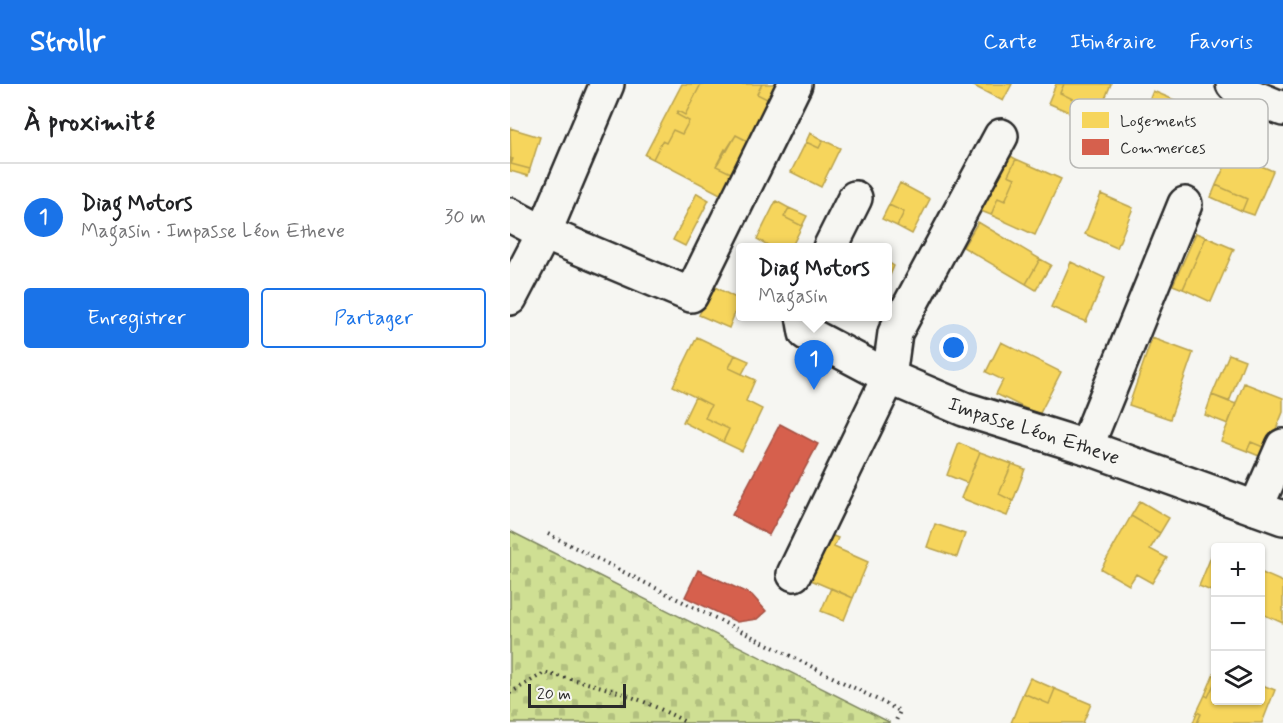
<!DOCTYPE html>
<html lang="fr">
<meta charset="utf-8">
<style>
:root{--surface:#fff;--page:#f2f2f2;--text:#202124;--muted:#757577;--line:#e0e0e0;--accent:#1a73e8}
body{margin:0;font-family:Mynerve,sans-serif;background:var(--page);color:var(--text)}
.controls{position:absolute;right:18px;bottom:18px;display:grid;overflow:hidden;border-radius:6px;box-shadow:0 2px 4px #0004}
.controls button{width:54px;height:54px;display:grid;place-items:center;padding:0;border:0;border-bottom:2px solid var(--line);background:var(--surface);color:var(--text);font:30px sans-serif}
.scale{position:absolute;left:18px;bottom:15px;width:98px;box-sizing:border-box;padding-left:6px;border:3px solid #2b2b2b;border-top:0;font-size:16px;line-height:21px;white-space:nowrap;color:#2b2b2b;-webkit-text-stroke:4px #f6f6f2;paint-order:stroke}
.you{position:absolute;left:444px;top:264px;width:21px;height:21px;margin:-15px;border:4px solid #fff;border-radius:50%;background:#1a73e8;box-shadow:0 0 0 9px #1a73e833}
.badge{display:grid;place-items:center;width:39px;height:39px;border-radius:50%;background:var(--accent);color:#fff;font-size:20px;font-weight:700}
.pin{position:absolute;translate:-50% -50px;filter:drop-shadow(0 2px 3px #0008)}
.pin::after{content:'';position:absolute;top:32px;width:21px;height:18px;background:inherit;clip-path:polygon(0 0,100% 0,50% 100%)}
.popup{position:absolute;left:226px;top:159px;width:156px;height:78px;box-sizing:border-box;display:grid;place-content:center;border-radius:6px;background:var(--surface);filter:drop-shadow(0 2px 4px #0005);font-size:20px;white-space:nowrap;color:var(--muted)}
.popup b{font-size:22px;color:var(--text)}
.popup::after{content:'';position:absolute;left:50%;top:100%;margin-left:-12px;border:12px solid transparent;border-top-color:var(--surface)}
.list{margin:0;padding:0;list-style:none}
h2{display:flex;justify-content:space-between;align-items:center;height:78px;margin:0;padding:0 24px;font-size:26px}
h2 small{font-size:20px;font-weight:400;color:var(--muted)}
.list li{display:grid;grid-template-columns:39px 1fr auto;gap:18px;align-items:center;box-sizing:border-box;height:108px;padding:0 24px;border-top:2px solid var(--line)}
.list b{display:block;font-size:22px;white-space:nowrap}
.list p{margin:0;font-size:20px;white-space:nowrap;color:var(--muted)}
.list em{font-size:20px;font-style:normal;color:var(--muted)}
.actions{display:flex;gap:12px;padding:18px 24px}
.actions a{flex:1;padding:14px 0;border:2px solid var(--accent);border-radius:6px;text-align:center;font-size:21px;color:var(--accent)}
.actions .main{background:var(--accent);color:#fff}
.icon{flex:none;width:33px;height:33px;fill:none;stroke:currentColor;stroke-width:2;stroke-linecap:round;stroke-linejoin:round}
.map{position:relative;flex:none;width:773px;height:639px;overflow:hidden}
header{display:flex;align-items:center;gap:36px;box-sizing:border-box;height:84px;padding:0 30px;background:var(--accent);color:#fff}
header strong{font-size:28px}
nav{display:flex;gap:33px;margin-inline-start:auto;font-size:21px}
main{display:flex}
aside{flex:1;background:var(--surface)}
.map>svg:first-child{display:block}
.cemetery{fill:url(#cemetery-stones);stroke:#7d855f;stroke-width:1.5}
.homes{fill:#f6d55c;stroke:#b9a24d;stroke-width:1.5}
.shops{fill:#d6604d;stroke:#a35043;stroke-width:1.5}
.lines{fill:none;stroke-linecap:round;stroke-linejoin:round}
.minor-casing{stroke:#2b2b2b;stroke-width:38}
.path{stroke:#2b2b2b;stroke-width:4;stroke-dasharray:1.5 4.5;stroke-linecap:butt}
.minor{stroke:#f6f6f2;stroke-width:33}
.labels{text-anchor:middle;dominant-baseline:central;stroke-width:6;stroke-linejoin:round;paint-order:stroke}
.street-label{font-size:20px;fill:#2b2b2b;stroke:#f6f6f2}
.key{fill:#f6f6f2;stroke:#b9b9b6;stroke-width:1.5}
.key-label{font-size:16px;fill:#2b2b2b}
</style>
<header>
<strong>Strollr</strong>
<nav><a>Carte</a><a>Itinéraire</a><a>Favoris</a></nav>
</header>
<main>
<aside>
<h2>À proximité<small></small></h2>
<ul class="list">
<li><span class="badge">1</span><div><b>Diag Motors</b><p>Magasin · Impasse Léon Etheve</p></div><em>30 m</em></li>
</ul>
<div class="actions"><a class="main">Enregistrer</a><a>Partager</a></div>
</aside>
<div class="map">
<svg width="773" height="639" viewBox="0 0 773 639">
<defs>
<pattern id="cemetery-stones" width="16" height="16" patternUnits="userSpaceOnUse" patternTransform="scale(1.5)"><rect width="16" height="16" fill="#cfdf93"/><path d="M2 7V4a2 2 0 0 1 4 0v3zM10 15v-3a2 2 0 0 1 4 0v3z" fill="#b2c07f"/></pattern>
</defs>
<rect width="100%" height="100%" fill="#f6f6f2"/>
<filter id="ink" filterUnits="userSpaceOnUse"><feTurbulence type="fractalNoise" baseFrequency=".0167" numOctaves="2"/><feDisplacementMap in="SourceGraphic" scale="12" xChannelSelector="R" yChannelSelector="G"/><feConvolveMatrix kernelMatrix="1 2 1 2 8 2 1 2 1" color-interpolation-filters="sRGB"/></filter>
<g filter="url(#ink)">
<path class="cemetery" d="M0,447l379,191v1h-379z"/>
<path class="homes" d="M172,0h19l-16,31 -7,-4 -2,3 13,7 -7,13 -9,-4 -7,13 -4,-2 -9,18 -8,-4z
M191,0h61l-5,10 14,7 -21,41 -14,-7 -9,16 -2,-2 -9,17 17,8 -11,21 -69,-36 9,-18 4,2 7,-13 9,4 7,-13 -13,-7 2,-3 7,4z
M252,0h15l-6,17 -14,-7z
M460,0h42l-9,17z
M546,0h8l-4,9 17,8 -6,12 -23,-10z
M554,0h47l-16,39 -24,-10 6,-12 -17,-8z
M643,7l50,21 -23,56 -50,-21z
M0,44l30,9 -10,32 -19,-5z
M300,49l13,7 -4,8 -13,-6z
M226,51l17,9 -20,30 -17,-8z
M313,56l17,8 -19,39 -30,-15 15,-30 13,6z
M721,69l42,18 -19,44 -12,-4 5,-12 -31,-14z
M497,70l9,5 -8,16 7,3 -10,23 -7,-3 -7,17 -10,-4z
M0,74l3,1 -2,5 19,5 -2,7 -18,-5z
M506,75l45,20 -26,56 -44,-20 7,-17 7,3 10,-23 -7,-3z
M390,99l30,16 -18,35 -15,-8 7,-14 -15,-7z
M706,101l31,14 -5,12 -31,-14z
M187,109l12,7 -24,46 -12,-6z
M591,110l32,14 -16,40 -32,-14z
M266,117l13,7 -5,9 18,9 -11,22h-18l-16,-9z
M379,121l15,7 -7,14 -15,-7z
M279,124l18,8 -5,10 -18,-9z
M468,138l62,37 -14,25 -63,-37z
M686,149l10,4 -23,52 -10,-4z
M696,153l28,12 -23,53 -28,-13z
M530,175l11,6 -15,25 -10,-6z
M378,178l6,4 -6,14z
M561,178l34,16 -19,44 -35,-15z
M203,202l27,14 -11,28 -30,-13z
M187,253l38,18 -6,13 26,12 -9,21 16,8 -20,42 -19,-9 6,-13 -24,-11 6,-13 -38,-19z
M642,254l41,15 -23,66 -41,-14z
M491,258l60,30 -22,43 -43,-21 7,-14 -17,-8z
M719,270l16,6 -16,42 -17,-7z
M225,271l14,6 -7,13 -13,-6z
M734,299l39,15v14l-15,37 -17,-7 -4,9 -26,-10z
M702,311l24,9 -8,20 -23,-9z
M185,313l16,8 -6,13 24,11 -6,13 -40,-20z
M741,358l17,7 -4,9 -17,-7z
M449,359l21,9 -13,31 -20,-8z
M470,368l32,12 -13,30 14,7 -6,15 -46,-18z
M502,380l13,5 -12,32 -14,-7z
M630,417l29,17 -9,15 -29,-17z
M621,432l29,17 -10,16 17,9 -15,25 -16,-9 -7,11 -28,-16z
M425,440l30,10 -8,23 -30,-10z
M313,448l15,6 -4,9 34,15 -15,36 -49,-21z
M703,468l3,1v40l-17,-7z
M750,488l23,10v41l-23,-10z
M321,504l22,10 -9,22 -23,-9z
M706,585v11l-8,17 -3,-2z
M520,594l25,11 -6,15 -26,-11z
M706,596v20h44v-16l15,6 -13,33h-65l4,-9 -4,-2 8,-17 3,2z
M545,605l36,15 -8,19h-72l12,-30 26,11z
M687,628l4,2 -4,9h-4z"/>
<path class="shops" d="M270,340l38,20 -49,91 -37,-20z
M188,486l54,25 14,16 -9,8 -20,3 -52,-25z"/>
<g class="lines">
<defs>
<g id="minor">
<path d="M723,0l8,8 42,17"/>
<path d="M0,131l34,18 147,62 104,-211"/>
<path d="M320,164l25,-50"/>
<path d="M0,214l34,-65 63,-149"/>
<path id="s1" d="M293,232l3,17 83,44 75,32 122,38 197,71"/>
<path d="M576,363l99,-243"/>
<path d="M746,424l27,-62"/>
<path d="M284,490l95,-197 6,-44 106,-197"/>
</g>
</defs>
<use href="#minor" class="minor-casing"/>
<path class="path" d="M38,450l352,177 -5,12
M0,609l34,-20c56,12 93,22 143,50"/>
<use href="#minor" class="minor"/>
</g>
</g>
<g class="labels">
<g class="street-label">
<text stroke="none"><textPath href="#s1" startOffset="266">Impasse Léon Etheve</textPath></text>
</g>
</g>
<rect x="560" y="15" width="198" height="69" rx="9" class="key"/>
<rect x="572" y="28" width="27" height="16" fill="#f6d55c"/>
<rect x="572" y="55" width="27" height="16" fill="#d6604d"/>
<g class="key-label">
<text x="610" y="42">Logements</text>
<text x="610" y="69">Commerces</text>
</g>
</svg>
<div class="controls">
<button>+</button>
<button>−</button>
<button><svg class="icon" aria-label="layers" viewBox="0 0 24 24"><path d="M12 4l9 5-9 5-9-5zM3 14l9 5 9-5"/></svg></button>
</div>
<div class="scale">20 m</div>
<div class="you"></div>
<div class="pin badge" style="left:304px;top:306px">1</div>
<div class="popup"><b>Diag Motors</b>Magasin</div>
</div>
</main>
